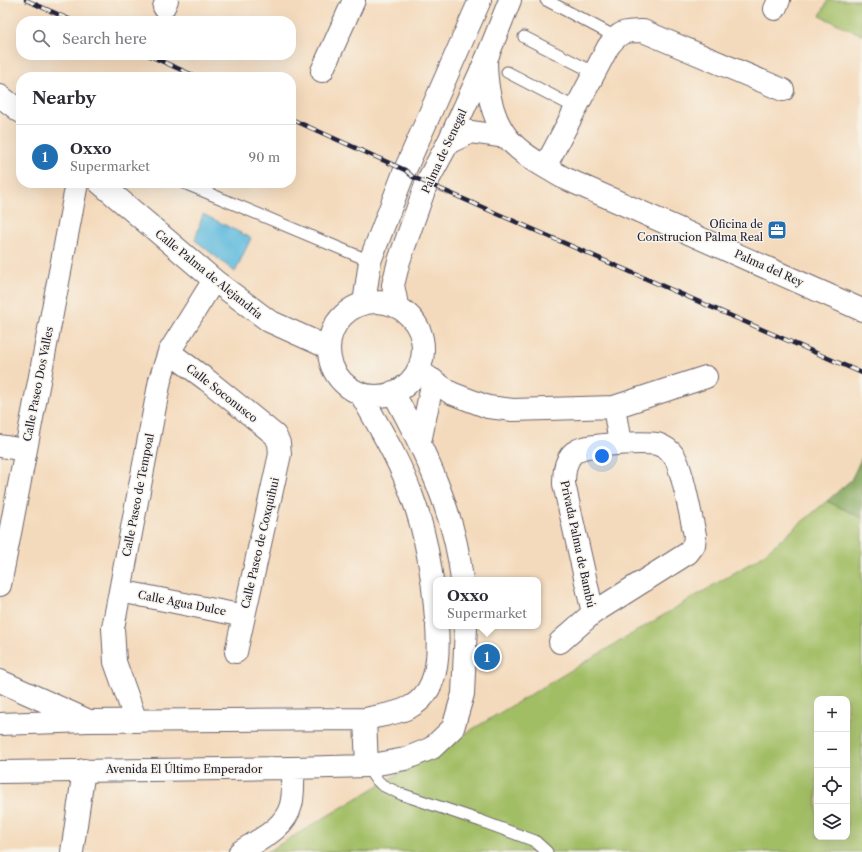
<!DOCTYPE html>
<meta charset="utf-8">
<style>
:root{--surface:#fff;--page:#f2f2f3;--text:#2b2b33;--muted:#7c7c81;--line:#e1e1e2;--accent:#1f6fb2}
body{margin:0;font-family:"Libre Caslon Text",serif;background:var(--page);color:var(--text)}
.controls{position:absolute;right:12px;bottom:12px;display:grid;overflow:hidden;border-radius:8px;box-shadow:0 4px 16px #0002}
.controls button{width:36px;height:36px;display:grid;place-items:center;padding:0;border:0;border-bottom:1px solid var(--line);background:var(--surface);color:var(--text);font:20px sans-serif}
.you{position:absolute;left:602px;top:456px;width:14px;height:14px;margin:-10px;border:3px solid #fff;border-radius:50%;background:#1a73e8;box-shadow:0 0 0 6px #1a73e833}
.badge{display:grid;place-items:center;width:26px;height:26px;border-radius:50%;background:var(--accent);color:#fff;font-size:13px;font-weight:700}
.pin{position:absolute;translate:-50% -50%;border:2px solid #fff;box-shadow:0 1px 4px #0006}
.popup{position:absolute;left:433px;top:577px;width:108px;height:52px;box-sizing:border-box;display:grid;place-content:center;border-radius:8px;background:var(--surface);filter:drop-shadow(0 1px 3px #0005);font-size:13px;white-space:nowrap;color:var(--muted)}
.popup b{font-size:15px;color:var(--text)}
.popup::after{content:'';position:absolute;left:50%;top:100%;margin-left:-8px;border:8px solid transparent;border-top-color:var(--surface)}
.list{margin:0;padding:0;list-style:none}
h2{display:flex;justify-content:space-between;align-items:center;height:52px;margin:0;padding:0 16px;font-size:17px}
h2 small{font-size:13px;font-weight:400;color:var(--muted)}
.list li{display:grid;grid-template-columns:26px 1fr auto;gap:12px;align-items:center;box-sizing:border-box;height:64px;padding:0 16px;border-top:1px solid var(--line)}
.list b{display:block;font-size:15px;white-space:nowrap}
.list p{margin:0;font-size:13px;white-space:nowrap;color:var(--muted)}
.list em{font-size:13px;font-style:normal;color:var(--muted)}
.icon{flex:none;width:22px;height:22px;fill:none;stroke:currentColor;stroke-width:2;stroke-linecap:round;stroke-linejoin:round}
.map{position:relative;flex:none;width:862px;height:852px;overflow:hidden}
.search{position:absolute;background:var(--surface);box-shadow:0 4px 16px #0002;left:16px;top:16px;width:280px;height:44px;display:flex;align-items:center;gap:10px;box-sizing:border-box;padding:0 14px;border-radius:16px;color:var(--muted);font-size:15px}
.panel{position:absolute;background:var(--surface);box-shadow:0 4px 16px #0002;left:16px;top:72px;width:280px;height:116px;border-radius:16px}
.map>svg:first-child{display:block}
.green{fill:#a2be65;stroke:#627050;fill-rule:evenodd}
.forest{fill:#81a55a;stroke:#52644a}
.water{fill:#60bbde;stroke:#416e8c}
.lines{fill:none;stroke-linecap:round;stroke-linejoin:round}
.lane-casing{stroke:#6c6268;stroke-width:13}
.street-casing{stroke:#6c6268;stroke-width:24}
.secondary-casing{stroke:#6c6268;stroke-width:24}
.lane{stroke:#fff;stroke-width:11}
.street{stroke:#fff;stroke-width:22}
.secondary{stroke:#fff;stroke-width:22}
.rail-casing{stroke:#22223b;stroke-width:4.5}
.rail{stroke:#f7f3e8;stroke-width:3;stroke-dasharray:9;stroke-linecap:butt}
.labels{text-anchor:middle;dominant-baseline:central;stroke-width:3;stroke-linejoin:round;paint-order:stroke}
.street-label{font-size:11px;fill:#22223b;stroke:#f7f3e8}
.poi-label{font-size:11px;fill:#22223b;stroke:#f7f3e8;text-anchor:end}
</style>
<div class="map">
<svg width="862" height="852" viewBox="0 0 862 852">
<rect width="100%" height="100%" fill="#f7f3e8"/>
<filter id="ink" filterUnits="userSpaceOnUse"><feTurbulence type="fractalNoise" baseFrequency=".025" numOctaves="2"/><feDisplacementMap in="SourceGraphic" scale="8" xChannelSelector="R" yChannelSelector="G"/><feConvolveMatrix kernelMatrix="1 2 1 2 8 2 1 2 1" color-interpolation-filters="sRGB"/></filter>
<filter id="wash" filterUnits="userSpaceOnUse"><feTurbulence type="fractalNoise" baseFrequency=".012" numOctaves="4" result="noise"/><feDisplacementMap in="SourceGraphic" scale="16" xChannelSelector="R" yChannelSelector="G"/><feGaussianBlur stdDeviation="0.9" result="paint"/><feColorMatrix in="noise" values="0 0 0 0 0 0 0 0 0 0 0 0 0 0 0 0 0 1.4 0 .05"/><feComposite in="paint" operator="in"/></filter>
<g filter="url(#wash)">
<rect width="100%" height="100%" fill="#f4dabc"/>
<path class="green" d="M828,0h34v35l-42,-19z
M827,501l35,17v334h-595l492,-294zM817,699h30v138h-30z"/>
<path class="forest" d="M862,457v61l-35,-17 24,-21z"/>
<path class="water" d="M203,214l48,24 -16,34 -40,-32z"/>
</g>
<g filter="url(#ink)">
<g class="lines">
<defs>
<path id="lane" d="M546,0l70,37
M524,37l71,36
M507,72l69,36
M184,183l186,78
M367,766l7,11 8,8 19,9 80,27 54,20 12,11"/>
<path id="street" d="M164,7l3,-7
M775,9l4,-9
M486,60c0,25 5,57 21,77 13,17 37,29 55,40l300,133
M322,71l32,-71
M0,96l21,16
M448,143l23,-11 36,5
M545,167l63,-120c12,-16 16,-16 35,-16l140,59
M100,183l114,97 55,41 60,27
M169,352l38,28 68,55 4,8 1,11 -44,198
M418,370l33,23 13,5 24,9 25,3 101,-3 92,-30
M614,407l6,36
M0,446l25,4
M0,585l77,-402
M120,591l124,25
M560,642l33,-29 95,-60 6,-8 1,-10c-4,-17 -13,-68 -21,-79 -4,-6 -11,-10 -17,-12 -13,-2 -68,0 -79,6 -13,6 -14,22 -14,34l29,129
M0,681l89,40
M136,721l-21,-59 -2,-34 47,-248 9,-28 45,-72
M72,852l12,-82"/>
<path id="secondary" d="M329 349a47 47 0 1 1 94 0a47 47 0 1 1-94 0Z
M364,304l6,-43 35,-91 75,-170
M397,305l-4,-20 6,-24 28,-79 21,-39 38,-83 24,-60
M393,392c32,59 62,121 69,188
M360,393c19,34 40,68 53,106 14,38 20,79 23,120
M420,442l13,-62
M365,719l2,47
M0,724l89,-3 276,-2c14,-3 32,-5 45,-12 29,-15 29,-53 27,-81
M0,772l293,-4 74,-2 38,-7 27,-11 21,-20 10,-34 3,-68
M240,852c18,-12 45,-23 51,-47 3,-11 2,-25 2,-37"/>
</defs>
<use href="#lane" class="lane-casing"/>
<use href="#street" class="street-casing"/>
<use href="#secondary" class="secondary-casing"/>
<use href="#lane" class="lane"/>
<use href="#street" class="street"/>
<use href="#secondary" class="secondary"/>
<defs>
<path id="rail" d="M26,0l47,21
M148,55l49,22
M291,119l114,51 8,7 449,196"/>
</defs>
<use href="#rail" class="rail-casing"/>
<use href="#rail" class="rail"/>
</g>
</g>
<defs>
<symbol id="office-square" viewBox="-11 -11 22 22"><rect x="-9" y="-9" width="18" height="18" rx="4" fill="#1f6fb2" stroke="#f7f3e8"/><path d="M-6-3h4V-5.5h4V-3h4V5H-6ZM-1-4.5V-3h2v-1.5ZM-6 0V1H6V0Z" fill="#fff"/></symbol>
</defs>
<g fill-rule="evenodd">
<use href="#office-square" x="766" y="219" width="22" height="22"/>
</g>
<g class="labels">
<g class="street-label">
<text transform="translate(444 151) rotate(-65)">Palma de Senegal</text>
<text transform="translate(769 268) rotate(24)">Palma del Rey</text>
<text transform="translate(209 274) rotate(39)">Calle Palma de Alejandría</text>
<text transform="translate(38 384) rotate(-79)">Calle Paseo Dos Valles</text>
<text transform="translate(222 393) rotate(38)">Calle Soconusco</text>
<text transform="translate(138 495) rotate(-79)">Calle Paseo de Tempoal</text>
<text transform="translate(260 543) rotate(-77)">Calle Paseo de Coxquihui</text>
<text transform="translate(578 544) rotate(78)">Privada Palma de Bambú</text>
<text transform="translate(182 603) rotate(11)">Calle Agua Dulce</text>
<text x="184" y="769">Avenida El Último Emperador</text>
</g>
<g class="poi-label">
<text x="763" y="224">Oficina de<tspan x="763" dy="13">Construcion Palma Real</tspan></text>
</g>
</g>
</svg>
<div class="controls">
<button>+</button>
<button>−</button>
<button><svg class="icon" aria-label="locate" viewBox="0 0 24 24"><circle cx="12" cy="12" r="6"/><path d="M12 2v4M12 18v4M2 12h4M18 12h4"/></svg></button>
<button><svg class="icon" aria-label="layers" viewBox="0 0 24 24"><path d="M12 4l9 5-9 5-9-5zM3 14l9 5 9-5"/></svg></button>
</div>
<div class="you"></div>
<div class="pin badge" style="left:487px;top:657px">1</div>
<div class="popup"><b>Oxxo</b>Supermarket</div>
<div class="search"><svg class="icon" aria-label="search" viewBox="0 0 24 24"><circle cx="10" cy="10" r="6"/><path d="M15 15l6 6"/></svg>Search here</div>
<section class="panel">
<h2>Nearby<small></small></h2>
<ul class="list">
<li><span class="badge">1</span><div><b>Oxxo</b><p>Supermarket</p></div><em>90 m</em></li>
</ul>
</section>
</div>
